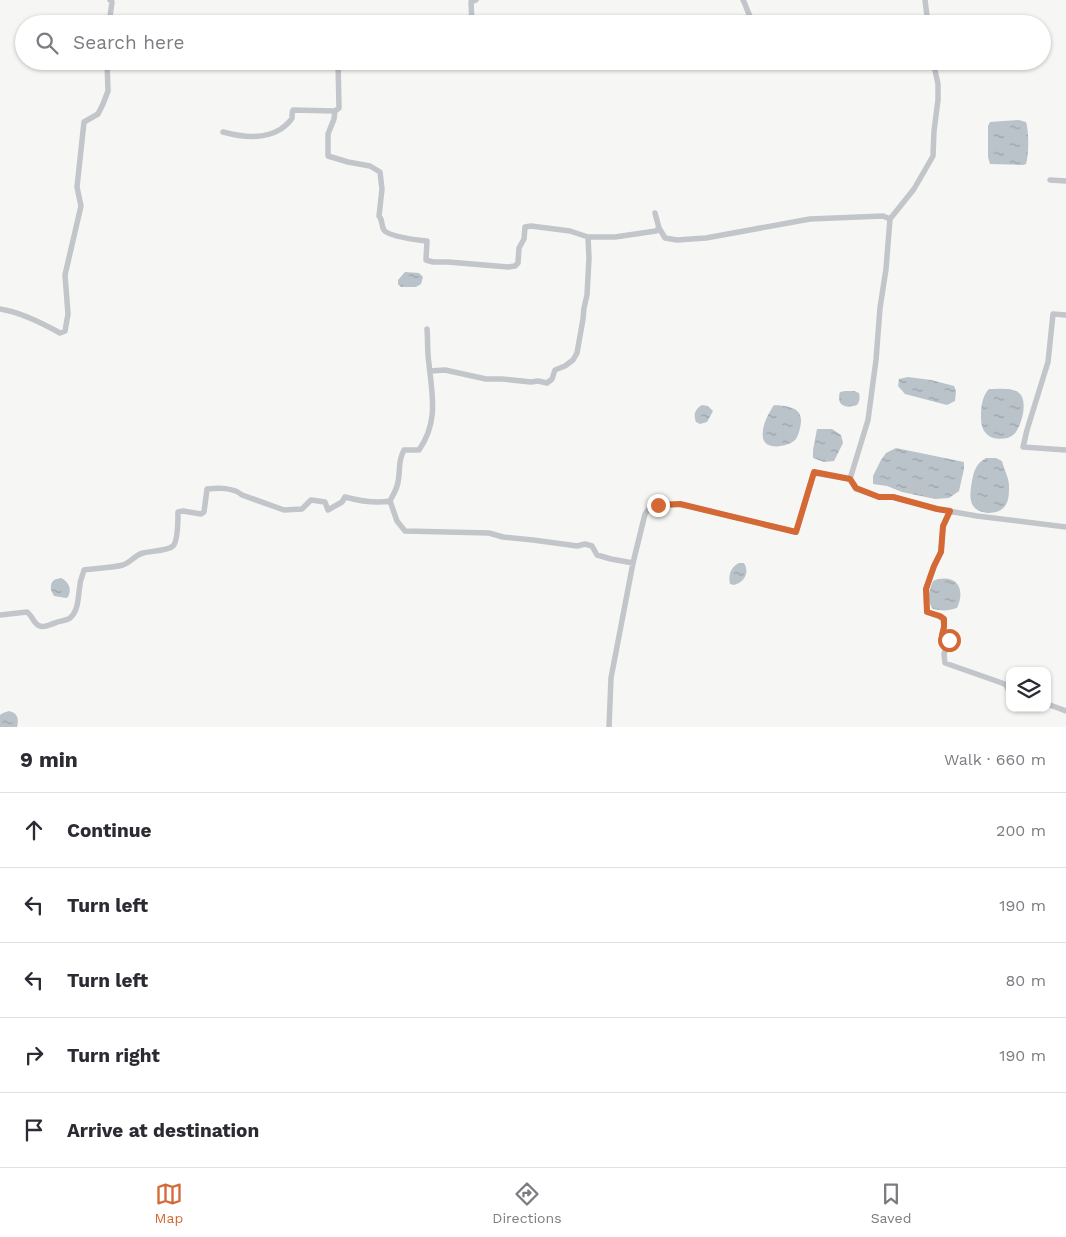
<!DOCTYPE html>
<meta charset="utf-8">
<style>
:root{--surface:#fff;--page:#f7f7f7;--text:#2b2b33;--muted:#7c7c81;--line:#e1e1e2;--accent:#d46936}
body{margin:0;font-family:"Work Sans",sans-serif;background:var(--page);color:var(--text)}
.controls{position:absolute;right:15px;bottom:15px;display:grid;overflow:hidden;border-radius:10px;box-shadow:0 1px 4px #0004}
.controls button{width:45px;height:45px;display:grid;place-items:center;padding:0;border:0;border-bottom:1px solid var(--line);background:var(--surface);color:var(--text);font:25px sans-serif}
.stop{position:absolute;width:15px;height:15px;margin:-11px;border:4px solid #d46936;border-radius:50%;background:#fff}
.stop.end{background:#d46936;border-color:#fff;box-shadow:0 1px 5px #0008}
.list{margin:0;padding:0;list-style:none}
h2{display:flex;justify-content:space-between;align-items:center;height:65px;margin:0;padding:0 20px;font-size:21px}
h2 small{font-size:16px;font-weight:400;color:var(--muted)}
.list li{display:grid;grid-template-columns:32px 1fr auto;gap:15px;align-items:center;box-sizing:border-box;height:75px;padding:0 20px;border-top:1px solid var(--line)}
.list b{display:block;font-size:19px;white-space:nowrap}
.list em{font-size:16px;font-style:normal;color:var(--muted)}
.icon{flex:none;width:28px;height:28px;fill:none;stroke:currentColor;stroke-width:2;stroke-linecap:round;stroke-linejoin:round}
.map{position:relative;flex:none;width:1066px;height:727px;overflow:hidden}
.search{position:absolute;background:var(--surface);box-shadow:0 1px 4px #0004;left:15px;right:15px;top:15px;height:55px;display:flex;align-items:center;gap:12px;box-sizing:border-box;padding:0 18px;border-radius:28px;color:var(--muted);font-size:19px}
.sheet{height:440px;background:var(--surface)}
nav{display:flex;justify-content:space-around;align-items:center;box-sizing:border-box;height:70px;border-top:1px solid var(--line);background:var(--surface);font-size:14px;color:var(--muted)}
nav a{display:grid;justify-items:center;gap:2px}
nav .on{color:var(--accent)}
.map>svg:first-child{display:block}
.water{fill:url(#water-ripples)}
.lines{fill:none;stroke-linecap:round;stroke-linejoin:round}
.minor{stroke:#c2c5c9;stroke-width:5.5}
.route{stroke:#d46936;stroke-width:6}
</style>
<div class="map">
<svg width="1066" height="727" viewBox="0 0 1066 727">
<defs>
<pattern id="water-ripples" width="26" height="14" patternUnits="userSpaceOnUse" patternTransform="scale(1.25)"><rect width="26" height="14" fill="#bac3c9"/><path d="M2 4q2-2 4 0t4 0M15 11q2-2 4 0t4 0" fill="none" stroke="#9ba3a9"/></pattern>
</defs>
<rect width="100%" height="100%" fill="#f6f6f4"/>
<path class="water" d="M1019,120l7,2c3,9 3,33 0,42l-3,1 -33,-1 -2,-7v-31l2,-4z
M405,272l14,1 4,4 -2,7 -5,3h-15l-3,-3v-4z
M908,377l23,3 23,6 2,5 -1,10 -8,4 -42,-11 -7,-8 1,-7z
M989,389c9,0 23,-2 30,4 10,8 2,36 -6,42 -7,6 -23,5 -28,-3 -3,-3 -4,-10 -4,-15 0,-10 1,-21 8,-28z
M845,391h9l5,2c1,5 1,8 -2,12 -12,4 -21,0 -17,-13z
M702,405l6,1 5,5 -6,11 -7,2 -4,-2c-3,-7 -1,-13 6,-17z
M774,405c10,1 27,1 27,15 0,6 -2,14 -5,19 -7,8 -31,12 -33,-1 -2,-11 5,-24 11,-33z
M817,429h15l9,6 2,8 -9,18 -10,1 -11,-4v-8z
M896,448l68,14v7l-5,22 -10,7 -14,1 -33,-7 -15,-6 -14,-2v-8l8,-16 5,-7z
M986,458h10l6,3c2,9 7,16 7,26 0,6 0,14 -4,19 -7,10 -28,9 -33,-2 -3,-7 -1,-16 0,-23 2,-11 4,-17 14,-23z
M739,563h5c6,10 0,19 -10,22l-4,-1c-2,-9 1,-17 9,-21z
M61,578c8,4 11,11 7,19l-2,1 -12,-2 -3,-6c-1,-9 3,-11 10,-12z
M938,579c21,-4 27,12 19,29 -9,3 -15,3 -24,1 -7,-9 -4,-18 0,-28z
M9,711c9,2 10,8 8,16h-17v-12l3,-2z"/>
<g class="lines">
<path class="minor" d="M743,0c5,9 5,19 15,24
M925,0l3,24
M109,24l3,-22 -2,-2
M472,24l-1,-22 5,-2
M335,111l-1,8 -6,15v22l20,6 22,4 10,6 2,17 -3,27c4,4 2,10 5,14 5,7 34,10 43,11l-1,19 7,2h15l60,5 7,-1 3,-3 1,-15 5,-9 1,-12 6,-1 39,5 18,6h27l41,-6 3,-3 -4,-15
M223,132c19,5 40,8 58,-3 4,-3 9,-7 11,-11 0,-3 0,-6 1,-8l42,1 4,-3 -1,-47
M1050,180l16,1
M659,228l6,10 12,2 29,-2 104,-19 73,-3 7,3
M0,309c20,3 42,14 60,24l5,-2 3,-17 -3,-39 16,-69 -4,-19 7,-65 14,-8 5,-10 5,-13 -1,-30
M1066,315l-13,-1 -5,48 -21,68 -4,17 43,3
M430,371l15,-1 41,9h16l29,3 7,-1 9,2 5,-4 3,-9 10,-4 8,-6 4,-7 6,-34 1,-11 3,-13 2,-37 -1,-21
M850,479l6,10 23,8h14l44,12 40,7 89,11
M390,501l7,20 8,10 84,2 14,4 30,3 37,5 7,1 8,-2 7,2 5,9 14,4 22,4
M950,511l-7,16 -2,25 -7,14 -8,23 1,23 13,5 3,2 1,8 -2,8 7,5 -5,14 1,9 57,20 4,2 2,4 2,1
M0,615l27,-3c5,3 7,13 13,14 4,2 11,-2 15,-3 4,-2 11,-2 15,-5 9,-7 8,-23 10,-33 0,-5 3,-10 4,-15 13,-2 27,-2 39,-5 8,-3 12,-10 20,-12 7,-2 25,-2 30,-7 5,-5 5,-26 5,-34l5,-1 18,3 3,-2 3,-23c11,-1 26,-2 35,6l42,15 18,-1 9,-9 14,2 3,8 14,-8 3,-5c15,4 30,7 45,4 3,-6 7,-12 8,-19 3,-13 -1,-19 6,-32h15c20,-29 13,-55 10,-86 -2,-12 -1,-24 -2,-35
M1047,704l19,7
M609,727l2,-49 22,-115 12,-49 5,-7 30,-3 116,28 18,-59 36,6 18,-59 8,-60 4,-52 6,-39 4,-50 24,-30 19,-33 1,-25 4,-31v-16l-5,-23"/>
</g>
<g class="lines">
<path class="route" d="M658,505l22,-1 116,28 18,-60 36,7 6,9 23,9h14l44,12 13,2 -7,15 -2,26 -7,14 -8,23 1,23 13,4 4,3v8l-2,8 7,5"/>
</g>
</svg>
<div class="controls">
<button><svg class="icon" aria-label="layers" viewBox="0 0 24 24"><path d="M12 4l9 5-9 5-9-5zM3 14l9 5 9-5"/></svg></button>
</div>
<div class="stop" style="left:949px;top:640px"></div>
<div class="stop end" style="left:658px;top:505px"></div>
<div class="search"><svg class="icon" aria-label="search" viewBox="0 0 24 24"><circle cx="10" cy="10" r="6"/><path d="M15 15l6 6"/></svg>Search here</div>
</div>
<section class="sheet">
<h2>9 min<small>Walk · 660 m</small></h2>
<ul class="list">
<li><svg class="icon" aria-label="ahead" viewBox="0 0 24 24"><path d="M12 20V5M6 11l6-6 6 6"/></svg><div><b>Continue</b></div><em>200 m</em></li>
<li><svg class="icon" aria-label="left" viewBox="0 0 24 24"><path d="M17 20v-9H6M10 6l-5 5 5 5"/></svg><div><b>Turn left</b></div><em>190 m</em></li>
<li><svg class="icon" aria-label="left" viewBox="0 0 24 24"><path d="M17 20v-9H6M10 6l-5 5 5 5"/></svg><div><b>Turn left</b></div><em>80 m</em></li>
<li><svg class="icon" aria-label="right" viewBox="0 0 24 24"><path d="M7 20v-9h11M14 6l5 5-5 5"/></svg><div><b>Turn right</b></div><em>190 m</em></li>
<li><svg class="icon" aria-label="arrive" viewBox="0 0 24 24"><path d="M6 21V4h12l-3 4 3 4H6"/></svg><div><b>Arrive at destination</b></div></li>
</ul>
</section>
<nav>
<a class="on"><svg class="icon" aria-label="map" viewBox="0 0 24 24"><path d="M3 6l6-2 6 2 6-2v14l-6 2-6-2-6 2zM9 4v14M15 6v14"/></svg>Map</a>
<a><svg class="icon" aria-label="directions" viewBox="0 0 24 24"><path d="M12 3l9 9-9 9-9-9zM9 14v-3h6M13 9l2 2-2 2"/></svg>Directions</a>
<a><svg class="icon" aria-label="saved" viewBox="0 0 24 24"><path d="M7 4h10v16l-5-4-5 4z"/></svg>Saved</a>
</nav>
